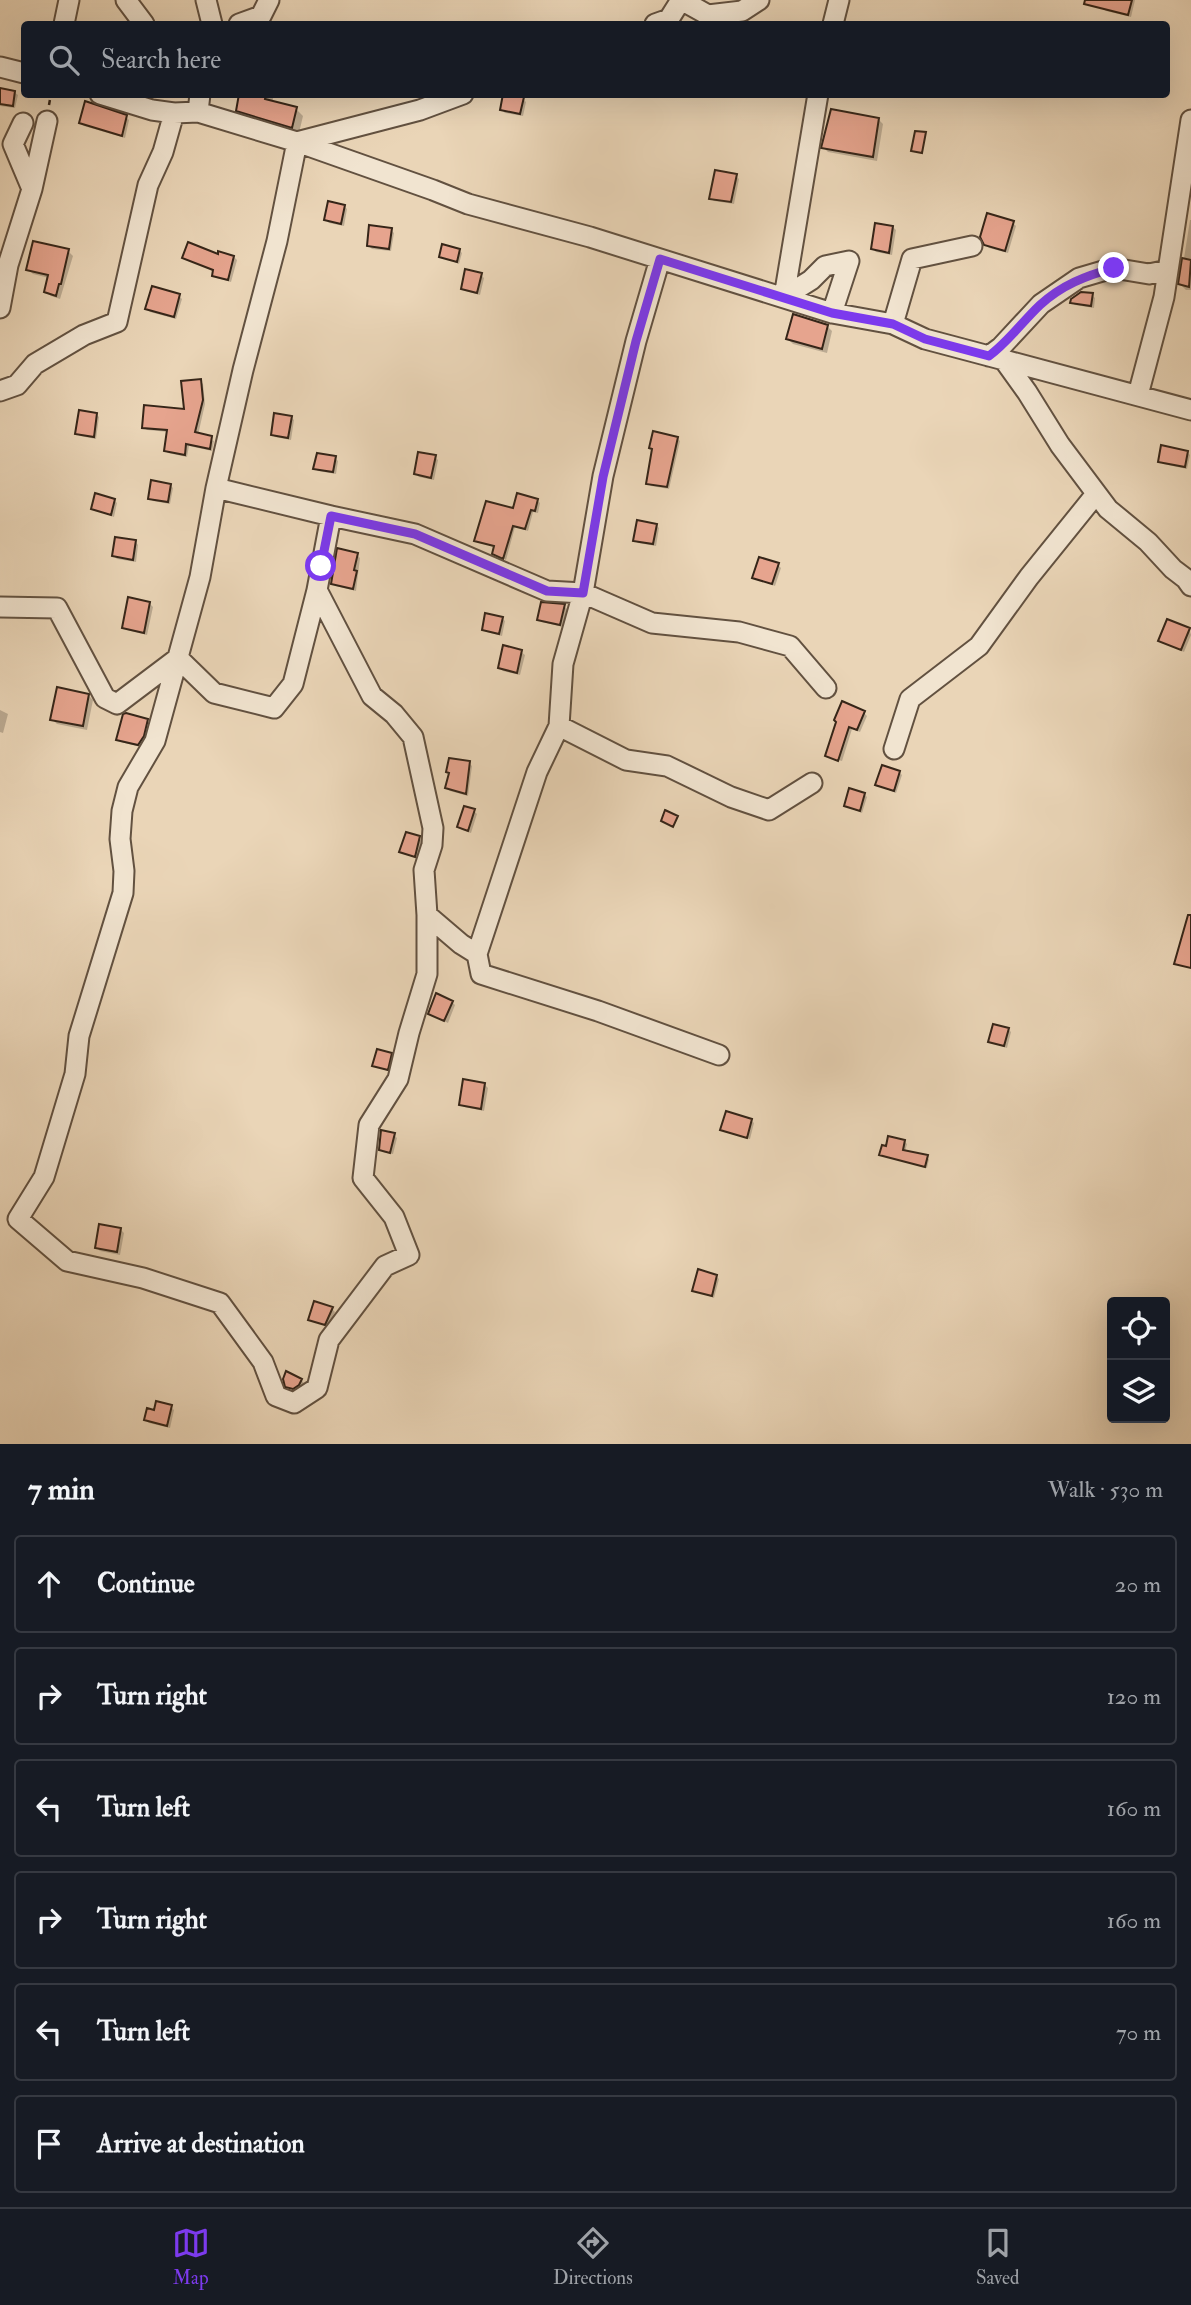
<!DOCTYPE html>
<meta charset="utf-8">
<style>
:root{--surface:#171b24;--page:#20242c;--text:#f1f3f6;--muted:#9ea1a6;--line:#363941;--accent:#7c3aed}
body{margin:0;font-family:"IM FELL Double Pica",serif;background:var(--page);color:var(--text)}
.controls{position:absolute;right:21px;bottom:21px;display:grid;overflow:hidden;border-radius:7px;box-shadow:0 7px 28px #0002}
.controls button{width:63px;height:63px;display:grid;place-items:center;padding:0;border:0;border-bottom:2px solid var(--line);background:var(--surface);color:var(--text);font:35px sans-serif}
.stop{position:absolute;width:21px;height:21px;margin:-16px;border:5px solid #7c3aed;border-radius:50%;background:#fff}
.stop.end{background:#7c3aed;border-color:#fff;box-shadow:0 2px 7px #0008}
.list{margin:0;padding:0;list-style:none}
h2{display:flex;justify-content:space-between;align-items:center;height:91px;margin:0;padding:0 28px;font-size:30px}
h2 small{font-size:23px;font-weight:400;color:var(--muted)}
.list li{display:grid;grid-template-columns:46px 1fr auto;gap:21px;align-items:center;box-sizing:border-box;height:98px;margin:0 14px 14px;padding:0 14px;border:2px solid var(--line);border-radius:7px}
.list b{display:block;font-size:26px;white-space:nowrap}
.list em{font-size:23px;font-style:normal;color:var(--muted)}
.icon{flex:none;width:38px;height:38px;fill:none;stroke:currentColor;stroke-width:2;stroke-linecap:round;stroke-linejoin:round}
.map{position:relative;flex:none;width:1191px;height:1444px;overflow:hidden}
.search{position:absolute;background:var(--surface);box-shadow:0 7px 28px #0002;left:21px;right:21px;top:21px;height:77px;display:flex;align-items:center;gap:18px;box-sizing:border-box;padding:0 24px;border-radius:7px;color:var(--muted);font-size:26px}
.sheet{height:763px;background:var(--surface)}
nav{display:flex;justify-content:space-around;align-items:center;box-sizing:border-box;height:98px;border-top:2px solid var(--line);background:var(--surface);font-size:19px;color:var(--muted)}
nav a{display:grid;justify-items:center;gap:4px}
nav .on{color:var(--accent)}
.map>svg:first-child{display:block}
.shadow{fill:#0003}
.building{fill:#e6a48e;stroke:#352518;stroke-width:2}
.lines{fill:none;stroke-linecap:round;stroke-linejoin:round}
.minor-casing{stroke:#625140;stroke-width:23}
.path{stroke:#352518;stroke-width:2.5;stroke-dasharray:5 3.5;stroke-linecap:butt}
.minor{stroke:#f1e4d0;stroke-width:19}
.route{stroke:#7c3aed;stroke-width:9}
</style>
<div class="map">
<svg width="1191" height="1444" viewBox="0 0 1191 1444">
<rect width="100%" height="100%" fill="#ead5b7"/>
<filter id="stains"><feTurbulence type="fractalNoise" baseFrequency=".00286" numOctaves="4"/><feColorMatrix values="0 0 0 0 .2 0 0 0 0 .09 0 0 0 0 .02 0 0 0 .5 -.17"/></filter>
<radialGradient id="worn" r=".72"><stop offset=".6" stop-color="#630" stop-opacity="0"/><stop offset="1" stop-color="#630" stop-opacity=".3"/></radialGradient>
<path class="shadow" d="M1105,0h30l-4,17 -25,-6 -3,-3z
M0,90l14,2 4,3 -3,13 -15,-2z
M241,94h33l-2,9 24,6 7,7 -4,17 -55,-16 -7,-7z
M523,99l3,3 -3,14 -18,-3 -3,-3z
M126,117l3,3 -4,18 -41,-12 -3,-3z
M878,119l5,5 -6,37 -49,-9 -5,-5z
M736,176l3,3 -5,25 -20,-3 -3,-3z
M344,206l3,3 -3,17 -15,-3 -3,-3z
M1190,220h1v70h-5l-6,-6z
M1013,223l3,3 -8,27 -19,-5 -4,-4z
M893,227l3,3 -4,25 -16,-3 -3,-3z
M391,230l3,3 -3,18 -19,-2 -3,-3z
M459,250l3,3 -3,11 -18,-8z
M68,251l5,5 -13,43 -9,-3 -5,-4 3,-14 -16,-4 -5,-5z
M219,256l15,1 3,3 -6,22 -14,-4 -3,-3 1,-4 -31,-13z
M481,275l3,3 -4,17 -14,-4 -3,-3z
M1092,295l3,3 -1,10 -19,-3 -3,-3z
M179,296l3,3 -6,20 -26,-7 -3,-4z
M827,326l5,5 -5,22 -34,-9 -5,-5z
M200,381l3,3 2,20 -7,31 16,6 -2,10 -23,-5 -2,11 -19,-4 -3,-3 4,-18 -22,-2 -3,-3 42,-16z
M96,414l3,3 -3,22 -16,-3 -3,-3z
M291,417l3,3 -3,20 -16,-3 -3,-3z
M677,438l3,3 -11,48 -18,-3 -3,-3 6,-32 -3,-3z
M1187,452l3,3 -3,14 -24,-5 -3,-3z
M435,457l3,3 -4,20 -15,-3 -3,-3z
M335,458l3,3 -2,13 -18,-3 -3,-3z
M170,485l3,3 -3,16 -17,-3 -3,-3z
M114,500l3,3 -3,14 -21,-8z
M537,500l3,3 -2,10 -5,-1 -5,19 -13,-4 -9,33 -12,-7 2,-5 -20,-8 38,-30z
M656,525l3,3 -3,18 -18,-3 -3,-3z
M135,541l3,4 -2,17 -19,-3 -3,-3z
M357,555l3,3 -4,33 -20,-5 -3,-3z
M778,565l3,3 -6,18 -21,-9z
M150,604l3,3 -6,28 -20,-5 -3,-3z
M564,606l3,3 -4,18 -21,-5 -3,-3z
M502,618l3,3 -3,15 -15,-4 -3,-3z
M1189,629l2,6 -7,17 -24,-11z
M521,652l4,3 -5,20 -17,-4 -3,-3z
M88,695l5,5 -6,30 -30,-6 -5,-5z
M0,710l8,4 -5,19 -3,-1z
M864,713l3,3 -7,16 -8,-3 -10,32 -14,-4 10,-35z
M147,720l3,3 -9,24 -20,-5 -3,-3z
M469,763l3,3 -4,30 -18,-5 -3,-3z
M899,772l3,3 -6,18 -19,-8z
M864,794l3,3 -5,16 -16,-7z
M474,811l3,3 -6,19 -9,-3 -3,-3z
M419,838l3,3 -4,18 -17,-7z
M452,1002l3,3 -7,18 -18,-9z
M1008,1029l3,3 -4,16 -17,-6z
M391,1054l3,3 -4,15 -16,-7z
M485,1085l3,3 -4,23 -20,-4 -3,-3z
M751,1120l3,3 -4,16 -25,-7 -3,-3z
M394,1135l3,3 -4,16 -10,-2 -3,-3z
M904,1141l3,3 -2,8 24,7 -2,9 -46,-14z
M121,1230l3,3 -4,22 -20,-4 -3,-3z
M716,1276l3,3 -5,19 -20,-8z
M332,1309l3,3 -7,15 -18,-7z
M301,1380l3,3 -8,8 -9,-5z
M171,1407l3,3 -4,18 -21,-5 -3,-3z"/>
<path class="building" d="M1085,0h47l-4,15 -44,-11z
M0,88l15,3 -2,15 -13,-2z
M239,94h27l-1,5 32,8 -5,21 -56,-17z
M503,94l21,3 -4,17 -20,-4z
M85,101l42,14 -5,21 -43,-13z
M831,109l48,9 -6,39 -52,-9z
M915,131l11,1 -4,21 -11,-2z
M715,170l22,4 -6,28 -22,-3z
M328,201l17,4 -4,19 -17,-4z
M987,213l27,8 -9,30 -21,-6 -4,-8z
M875,223l18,3 -4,27 -18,-4z
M369,225l23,3 -3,21 -22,-3z
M33,241l36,8 -8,35h-2l-3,12 -12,-4 4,-17 -22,-5z
M188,242l30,12v-3l16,5 -6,24 -16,-4 1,-6 -31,-12z
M442,244l18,5 -3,13 -18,-5z
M1182,258l9,2 -2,27 -11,-3z
M465,269l17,4 -5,20 -16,-4z
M152,286l28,8 -6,23 -29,-8z
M1081,292l12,1 -2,13 -21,-3 1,-4z
M793,314l35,11 -6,24 -36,-10z
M201,379l2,21 -8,32 17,4 -2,13 -24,-5 -1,11 -21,-4 3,-21 -25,-2 2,-23 40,4 -3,-28z
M79,410l18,3 -3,24 -19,-3z
M274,413l18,3 -4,22 -17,-3z
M653,431l25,6 -11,50 -21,-3 6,-35 -3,-1z
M1161,445l27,6 -3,16 -27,-5z
M418,452l18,3 -5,23 -17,-4z
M317,453l19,3 -3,16 -20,-3z
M151,480l20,4 -3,18 -20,-3z
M95,493l20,6 -4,16 -20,-6z
M517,493l21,6 -3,12 -4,-1 -6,19 -12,-3 -10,33 -11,-5 2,-8 -20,-5 12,-40 27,7z
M637,520l20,4 -4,20 -20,-3z
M115,537l21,3 -3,20 -21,-4z
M337,548l21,5 -4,17 3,1 -4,18 -22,-5z
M759,557l20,6 -7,21 -20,-6z
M128,597l22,5 -6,31 -22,-5z
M541,602l24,2 -5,21 -23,-5z
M485,613l18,4 -4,17 -17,-4z
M1167,619l23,9 -9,22 -23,-9z
M503,645l19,5 -5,23 -19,-5z
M57,687l32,7 -6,32 -33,-6z
M842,701l23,10 -8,19 -8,-3 -11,34 -13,-5 11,-34 -2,-2z
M126,713l22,6 -4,17 -6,9 -22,-5 7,-26z
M449,758l21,3 -4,33 -21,-6 4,-15 -3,-1z
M882,765l18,6 -6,20 -19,-6z
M849,788l16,5 -5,18 -16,-5z
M464,806l11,3 -7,22 -11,-4z
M665,810l13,6 -5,11 -12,-6z
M406,832l14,4 -5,21 -16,-5z
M1188,915h3v53l-17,-4z
M436,993l17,8 -9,20 -16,-7z
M993,1024l16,4 -5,18 -16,-4z
M377,1049l15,4 -4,17 -16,-4z
M463,1079l22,4 -4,26 -22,-4z
M726,1111l26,8 -5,19 -27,-8z
M381,1130l14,3 -5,20 -11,-3z
M888,1136l17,4 -2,10 25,5 -3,12 -46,-12 3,-10 4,1z
M99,1224l22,4 -4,24 -22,-4z
M698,1269l19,6 -5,21 -20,-5z
M314,1301l19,6 -8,18 -17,-5z
M286,1371l16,8 -3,6 -6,4 -8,-2 -2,-8z
M156,1401l16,4 -5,21 -23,-6 3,-12 7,2z"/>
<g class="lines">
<defs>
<path id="minor" d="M126,0l18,24
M206,0l6,24
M64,24l5,-24
M239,24l22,-8 8,-16
M655,24l14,-5 12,-19 27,15 34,-4 17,-11
M833,24l6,-24
M0,67l24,6
M100,94l52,16 22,3 24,-1 99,30 123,-32 43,-16
M818,94l-34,203 27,-17 14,-14 24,-5 -17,52
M198,112l2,-18
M32,189l15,-68
M0,308l8,-43 24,-76 -19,-45 10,-21
M893,324l19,-65 60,-13
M989,356l12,-9 40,-43 38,-26 34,-10 36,6 19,-4
M1004,360l187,50
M0,391l17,-6 18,-21 49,-29 33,-13 31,-137 15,-33 11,-39
M1138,395l26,-98 27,-177
M216,488l115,28 -14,74 55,106 22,18 19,23 20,91 -1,17 -8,25 3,45 34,29 16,10 4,20 117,37 121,44
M331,516l84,18 132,57 36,2 69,30 87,9 51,14 36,42
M0,607l57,1 48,90 12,6 61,-46 36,35 60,15 19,-24 24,-94
M559,726l67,34 41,6 64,31 38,13 43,-27
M894,749l16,-50 69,-53 50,-69 67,-83
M427,915v59l-18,59 -11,46 -29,46 -6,53 31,39 15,38 -24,11 -56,74 -12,48 -23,15 -18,-7 -13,-34 -43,-59 -77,-25 -76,-17 -49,-42 26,-42 31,-103 4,-38 44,-143 1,-22 -4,-32 2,-28 6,-24 27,-46 45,-164 16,-89 27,-118 34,-129 20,-99 136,48 35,14 122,33 242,76 61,11 32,15 79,21 23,32 33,53 48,64 40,33 25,27 13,10 5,7
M477,954l60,-182 22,-46 4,-62 20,-71 20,-117 33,-135 24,-82"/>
</defs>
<use href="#minor" class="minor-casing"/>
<path class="path" d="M49,105l2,-11"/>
<use href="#minor" class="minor"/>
</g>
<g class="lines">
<path class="route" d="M321,566l10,-50 84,18 132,57 36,2 20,-116 33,-136 24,-82 172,54 61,11 32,15 64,17c19,-14 33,-34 51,-51 22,-20 45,-29 74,-37"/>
</g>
<rect width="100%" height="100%" filter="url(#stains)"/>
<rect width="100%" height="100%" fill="url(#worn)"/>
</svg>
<div class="controls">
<button><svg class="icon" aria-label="locate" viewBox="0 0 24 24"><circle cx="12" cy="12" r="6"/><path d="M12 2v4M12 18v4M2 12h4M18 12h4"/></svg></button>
<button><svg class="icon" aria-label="layers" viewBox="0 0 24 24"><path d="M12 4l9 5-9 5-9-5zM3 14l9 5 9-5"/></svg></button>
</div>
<div class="stop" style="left:321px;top:566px"></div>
<div class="stop end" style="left:1114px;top:268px"></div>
<div class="search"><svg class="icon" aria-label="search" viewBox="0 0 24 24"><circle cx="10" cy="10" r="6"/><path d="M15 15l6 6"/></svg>Search here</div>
</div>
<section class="sheet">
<h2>7 min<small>Walk · 530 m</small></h2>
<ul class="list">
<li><svg class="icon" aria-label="ahead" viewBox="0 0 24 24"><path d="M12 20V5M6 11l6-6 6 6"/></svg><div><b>Continue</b></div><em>20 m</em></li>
<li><svg class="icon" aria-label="right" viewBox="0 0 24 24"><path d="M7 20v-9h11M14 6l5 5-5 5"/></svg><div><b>Turn right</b></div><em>120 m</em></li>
<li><svg class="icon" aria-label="left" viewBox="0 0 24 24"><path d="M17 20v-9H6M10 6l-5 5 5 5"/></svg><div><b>Turn left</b></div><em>160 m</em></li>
<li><svg class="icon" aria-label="right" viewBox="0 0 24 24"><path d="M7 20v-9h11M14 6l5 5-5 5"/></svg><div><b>Turn right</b></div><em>160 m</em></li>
<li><svg class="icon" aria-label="left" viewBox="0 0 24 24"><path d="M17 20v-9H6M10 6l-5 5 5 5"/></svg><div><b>Turn left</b></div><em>70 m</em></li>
<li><svg class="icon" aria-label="arrive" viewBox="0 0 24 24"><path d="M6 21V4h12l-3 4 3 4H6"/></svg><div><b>Arrive at destination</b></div></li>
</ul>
</section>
<nav>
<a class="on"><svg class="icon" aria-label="map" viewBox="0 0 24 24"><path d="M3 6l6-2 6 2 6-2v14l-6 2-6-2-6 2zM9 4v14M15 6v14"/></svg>Map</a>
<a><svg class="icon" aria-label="directions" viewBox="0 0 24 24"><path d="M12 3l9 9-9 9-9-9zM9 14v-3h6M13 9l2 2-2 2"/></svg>Directions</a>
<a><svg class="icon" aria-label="saved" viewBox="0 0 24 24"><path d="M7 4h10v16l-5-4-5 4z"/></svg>Saved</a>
</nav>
